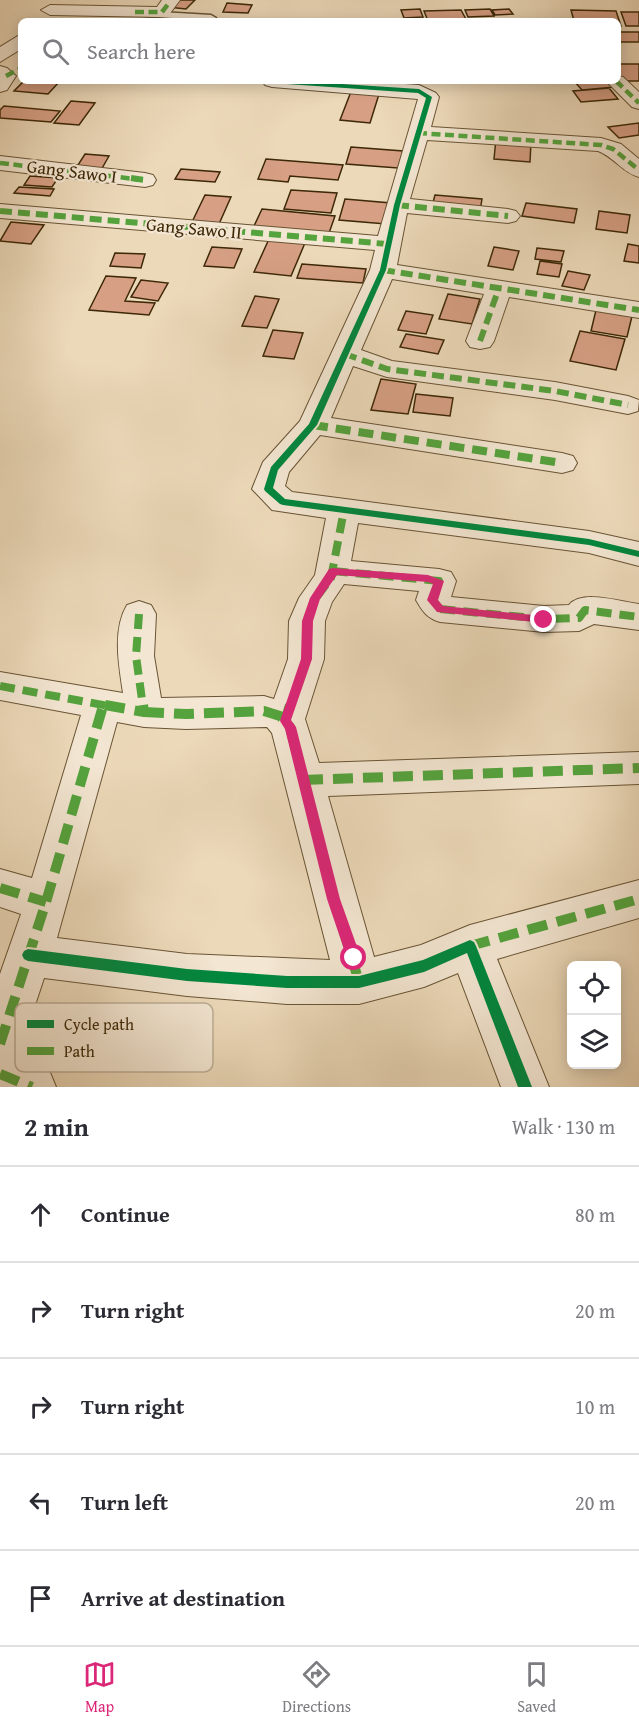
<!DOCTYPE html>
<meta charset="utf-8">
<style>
:root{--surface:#fff;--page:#f2f2f3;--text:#2b2b33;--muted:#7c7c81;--line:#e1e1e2;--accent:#db2777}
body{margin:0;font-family:"Gentium Book Plus",serif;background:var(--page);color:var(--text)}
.controls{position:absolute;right:18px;bottom:18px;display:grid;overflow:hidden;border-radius:9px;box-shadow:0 3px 15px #0003}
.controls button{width:54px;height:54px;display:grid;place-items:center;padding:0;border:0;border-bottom:2px solid var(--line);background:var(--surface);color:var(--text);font:30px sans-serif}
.stop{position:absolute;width:18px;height:18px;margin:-14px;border:4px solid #db2777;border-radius:50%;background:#fff}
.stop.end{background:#db2777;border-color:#fff;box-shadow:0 2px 6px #0008}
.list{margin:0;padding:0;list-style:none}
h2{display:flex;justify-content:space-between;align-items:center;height:78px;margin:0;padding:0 24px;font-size:26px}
h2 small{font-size:20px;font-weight:400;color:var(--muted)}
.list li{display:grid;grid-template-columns:39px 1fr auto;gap:18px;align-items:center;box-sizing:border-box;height:96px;padding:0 24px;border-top:2px solid var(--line)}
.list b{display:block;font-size:22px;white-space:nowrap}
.list em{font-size:20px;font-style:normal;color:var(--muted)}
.icon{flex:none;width:33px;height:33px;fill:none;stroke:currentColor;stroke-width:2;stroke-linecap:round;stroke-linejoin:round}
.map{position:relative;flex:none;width:639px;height:1087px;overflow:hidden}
.search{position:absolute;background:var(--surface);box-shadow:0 3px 15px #0003;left:18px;right:18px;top:18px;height:66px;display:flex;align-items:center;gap:15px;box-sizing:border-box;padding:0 21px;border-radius:9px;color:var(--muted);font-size:22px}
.sheet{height:558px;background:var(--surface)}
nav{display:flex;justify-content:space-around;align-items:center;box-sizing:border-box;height:84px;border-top:2px solid var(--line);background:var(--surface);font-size:16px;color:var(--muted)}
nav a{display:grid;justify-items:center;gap:3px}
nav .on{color:var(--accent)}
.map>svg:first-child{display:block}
.building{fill:#d7a085;stroke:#3d2807;stroke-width:1.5}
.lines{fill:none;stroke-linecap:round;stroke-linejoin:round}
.service-casing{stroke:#695434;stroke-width:3}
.minor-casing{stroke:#695434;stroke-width:2}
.service{fill:#f3e6d2;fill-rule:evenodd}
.minor{fill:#f3e6d2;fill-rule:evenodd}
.quiet-far3{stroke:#54a33d;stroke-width:4.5;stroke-dasharray:9 4.5;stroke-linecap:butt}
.quiet-far2{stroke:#54a33d;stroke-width:6;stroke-dasharray:12 6;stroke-linecap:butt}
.quiet-far1{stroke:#54a33d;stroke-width:8;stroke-dasharray:15 8;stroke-linecap:butt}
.quiet{stroke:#54a33d;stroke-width:10;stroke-dasharray:20 10;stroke-linecap:butt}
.cycleway-casing{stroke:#f3e6d2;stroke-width:4}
.cycleway{fill:#00873e;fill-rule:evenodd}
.route{fill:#db2777}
.labels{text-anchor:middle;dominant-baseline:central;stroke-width:4.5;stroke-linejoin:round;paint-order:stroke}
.far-street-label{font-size:18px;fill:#3d2807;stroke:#f3e6d2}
.key{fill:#f3e6d2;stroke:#bcad95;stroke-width:1.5}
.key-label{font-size:16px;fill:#3d2807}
</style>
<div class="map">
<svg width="639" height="1087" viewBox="0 0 639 1087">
<rect width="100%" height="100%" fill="#ecd9b9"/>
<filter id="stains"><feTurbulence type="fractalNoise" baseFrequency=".00333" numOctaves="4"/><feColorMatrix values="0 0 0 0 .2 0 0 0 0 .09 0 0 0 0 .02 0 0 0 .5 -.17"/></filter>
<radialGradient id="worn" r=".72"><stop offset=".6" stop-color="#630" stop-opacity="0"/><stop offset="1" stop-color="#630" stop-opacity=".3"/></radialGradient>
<path class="building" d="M174,0h21l-9,9 -19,-2z
M227,3l25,2 -4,8 -25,-1z
M420,9l3,8 -19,1 -3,-8z
M490,9l4,7 -26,1 -3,-7z
M509,9l4,5 -18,1 -3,-5z
M461,10l6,11h-39l-4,-10z
M571,10l45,1 5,15h-3v-5h-44z
M621,12h18v14h-13z
M618,32h21v10h-21z
M618,64h21v17h-18z
M24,81h36l-12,13 -34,-3z
M574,81h36l5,6 -33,3z
M609,88l9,11 -37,3 -8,-11z
M352,89l28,2 -10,32 -30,-3z
M71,101l24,2 -16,22 -25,-2z
M4,106l56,5 -9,11 -51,-4v-8z
M639,123v12l-20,3 -11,-11z
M496,139l35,3 -1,20 -36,-3z
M351,147l52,4 -5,17 -52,-4z
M85,154l24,2 -8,14 -25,-2z
M266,159l77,6 -5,15 -48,-4 -2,6 -30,-3z
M181,169l39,3 -5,10 -40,-3z
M30,176l28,2 -6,9 -28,-2z
M19,187l35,2 -4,7 -36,-3z
M291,190l46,3 -6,20 -47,-4z
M205,195l26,2 -12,27 -27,-2z
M435,195l47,4 -2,12 -48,-5z
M345,199l46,4 -5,21 -47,-4z
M526,203l51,6 -3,14 -52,-7z
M262,209l73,7 -7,20 -75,-8z
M599,211l31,4 -3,18 -31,-4z
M11,222l33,3 -13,19 -31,-3z
M269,239l36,4 -14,33 -37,-4z
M628,244l11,2v17l-15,-2z
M212,247l30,2 -8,19 -30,-2z
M494,247l25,4 -6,19 -25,-4z
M537,248l27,3 -3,11 -26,-3z
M115,253l30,1 -4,14 -31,-2z
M540,261l22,3 -3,13 -22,-3z
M302,264l64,5 -3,14 -66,-5z
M568,271l22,4 -6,15 -22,-4z
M106,276l30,2 -11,23 30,2 -6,12 -60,-5z
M141,280l27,3 -10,18 -27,-4z
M448,294l32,5 -8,25 -33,-5z
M255,296l24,3 -12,29 -25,-2z
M596,310l36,6 -5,21 -36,-6z
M406,311l27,4 -7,19 -28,-4z
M273,330l30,3 -9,26 -31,-3z
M580,331l45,8 -9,31 -46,-9z
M406,334l38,6 -6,14 -38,-7z
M381,379l35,5 -8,30 -37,-4z
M416,394l37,4 -3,18 -37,-4z"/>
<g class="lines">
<defs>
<path id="service" d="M143,11l68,4 5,3 -5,3 -65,-5 -3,-1z"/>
<path id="minor" d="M162,0h18l-12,16 -6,1 -112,-2 -9,-5 9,-5 107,2z
M21,34v15l-21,13v-15z
M0,66l7,2 9,8 -9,14 -7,2z
M618,76l5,1 16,15v17l-7,-2 -26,-26h12z
M262,81h99l58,4 17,8 3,4 -8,30 170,11 20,6 18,15v18c-16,-4 -25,-20 -41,-26l-171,-11 -17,59 98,10 8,2 4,5 -4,5 -8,2 -101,-10 -10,52 242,37v16l-130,-21 -15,44 -4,6 -10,2 -10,-2 -4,-6 18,-47 -92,-15 -31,71 31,11 163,21 73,14 11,4 -1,11 -10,3 -73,-14 -168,-23 -34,-11 -22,52 231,35 11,3 4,7 -4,7 -11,3 -242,-38 -31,37 -4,14 7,6 297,39 50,11v24l-50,-13 -231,-30 -7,38 88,8 12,3 5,9 -5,16 93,9 25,-1c13,-16 52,-3 70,-1v26l-45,-6 -15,7 -35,1 -104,-10c-13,-4 -17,-10 -24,-22l3,-9 -75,-7 -12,18 -7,19 -1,38 -19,60 14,44 320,-11v32l-311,12 46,161 47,-12 49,-20 169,-45v38l-142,41 52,128h-48l-43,-114 -34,14 -65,17h-72l-100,-8 -143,-18 -26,79 31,13 7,17h-56v-113l21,-60 -21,-7v-38l32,9 49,-163 -81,-15v-28l123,21c-4,-27 -11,-63 4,-88l12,-4 12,4 5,9 -2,42 7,42 103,-2 10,3 14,-40 1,-38 10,-23 16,-23 11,-57 -54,-8 -20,-21 11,-27 37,-41 70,-151 5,-20 -375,-32v-14l378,32 40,-137 -146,-12 -7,-2zM117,722l27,5 42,2 81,-2 5,6 58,227 -143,-6 -130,-16z
M0,156l145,17 8,2 3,5 -3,5 -8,2 -145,-17z"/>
</defs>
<use href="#service" class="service-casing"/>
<use href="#minor" class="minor-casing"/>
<use href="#service" class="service"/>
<use href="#minor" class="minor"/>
<path class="quiet-far3" d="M135,12h27l7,-9
M6,76l15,-8
M616,81l23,22
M418,133l183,12 12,4 26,21
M0,163l143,17"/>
<path class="quiet-far2" d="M131,178l14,2
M397,205l111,11
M0,211l387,33
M383,270l256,40
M480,341l19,-53
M345,354l42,15 168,22 73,14"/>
<path class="quiet-far1" d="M313,425l249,38
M333,571l106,10 -6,19 7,9 104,10 35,-1 6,-8 54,7
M139,614l-3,42 7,51
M0,686l114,21
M290,707l16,-48 1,-38 9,-23 15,-20 13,-68"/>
<path class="quiet" d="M105,705l39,7 -1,-7
M144,712l42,2 78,-3 16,5 10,11 44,172 25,83
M285,721l5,-16
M303,780l336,-12
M0,888l46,14
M470,946l169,-47
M0,1044l46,-142 57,-196
M0,1074l32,13"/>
<defs>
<path id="cycleway" d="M269,81h27l123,8 13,8 -32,108 -14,65 -69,155 -39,45 -5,18 12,11 304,40 50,12v6l-50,-12 -306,-40 -3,-1 -15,-13 -1,-2 7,-22 38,-43 71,-154 14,-65 32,-107 -8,-5 -146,-10z
M470,940l4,2 2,4 56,141h-14l-51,-134 -43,19 -65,16h-72l-100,-7 -159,-20 -4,-2 -2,-4 2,-4 4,-2 159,20 100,7h72l64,-16z"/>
</defs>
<use href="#cycleway" class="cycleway-casing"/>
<use href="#cycleway" class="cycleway"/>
</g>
<path class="route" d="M333,568l95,7 16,6 -6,19 5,6 101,10 5,4 -5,3 -107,-11 -10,-12 6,-16 -5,-2 -91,-7 -17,24 -7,22 -1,38 -21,61 5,7 44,172 21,59 -7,7 -7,-7 -20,-59 -42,-170 -5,-8 21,-62 1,-38 8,-23 19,-29z"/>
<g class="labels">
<g class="far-street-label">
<text transform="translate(72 171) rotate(7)">Gang Sawo I</text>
<text transform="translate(194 228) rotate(5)">Gang Sawo II</text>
</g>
</g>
<rect x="15" y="1003" width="198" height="69" rx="9" class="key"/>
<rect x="27" y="1020" width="27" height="8" fill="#00873e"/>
<rect x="27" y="1047" width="27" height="8" fill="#54a33d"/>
<g class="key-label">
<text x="64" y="1030">Cycle path</text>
<text x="64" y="1057">Path</text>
</g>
<rect width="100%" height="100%" filter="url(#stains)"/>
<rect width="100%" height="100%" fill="url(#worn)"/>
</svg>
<div class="controls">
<button><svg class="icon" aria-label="locate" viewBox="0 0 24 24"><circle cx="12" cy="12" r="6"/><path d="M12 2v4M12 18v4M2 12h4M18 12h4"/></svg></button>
<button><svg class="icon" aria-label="layers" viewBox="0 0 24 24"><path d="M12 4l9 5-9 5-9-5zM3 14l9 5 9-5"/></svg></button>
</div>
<div class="stop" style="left:354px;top:958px"></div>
<div class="stop end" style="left:544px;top:620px"></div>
<div class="search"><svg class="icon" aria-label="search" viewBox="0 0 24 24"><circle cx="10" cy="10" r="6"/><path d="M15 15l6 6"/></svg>Search here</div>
</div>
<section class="sheet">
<h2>2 min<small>Walk · 130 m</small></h2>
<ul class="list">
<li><svg class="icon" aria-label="ahead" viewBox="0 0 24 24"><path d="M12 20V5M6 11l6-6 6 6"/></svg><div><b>Continue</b></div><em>80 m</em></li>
<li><svg class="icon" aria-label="right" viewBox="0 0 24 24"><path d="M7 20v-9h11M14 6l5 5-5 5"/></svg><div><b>Turn right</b></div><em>20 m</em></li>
<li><svg class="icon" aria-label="right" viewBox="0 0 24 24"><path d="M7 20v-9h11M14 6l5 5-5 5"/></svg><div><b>Turn right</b></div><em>10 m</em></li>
<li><svg class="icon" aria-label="left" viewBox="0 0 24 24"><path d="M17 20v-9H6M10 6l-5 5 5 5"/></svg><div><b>Turn left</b></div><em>20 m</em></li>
<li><svg class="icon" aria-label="arrive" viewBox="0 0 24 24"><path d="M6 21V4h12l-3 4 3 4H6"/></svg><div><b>Arrive at destination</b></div></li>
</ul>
</section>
<nav>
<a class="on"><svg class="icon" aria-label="map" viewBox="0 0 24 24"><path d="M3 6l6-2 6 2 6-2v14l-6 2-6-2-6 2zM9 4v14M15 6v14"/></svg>Map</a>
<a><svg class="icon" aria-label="directions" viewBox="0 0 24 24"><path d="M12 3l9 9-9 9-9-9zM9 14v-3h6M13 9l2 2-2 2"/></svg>Directions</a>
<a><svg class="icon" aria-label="saved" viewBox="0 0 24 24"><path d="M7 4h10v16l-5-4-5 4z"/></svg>Saved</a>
</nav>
